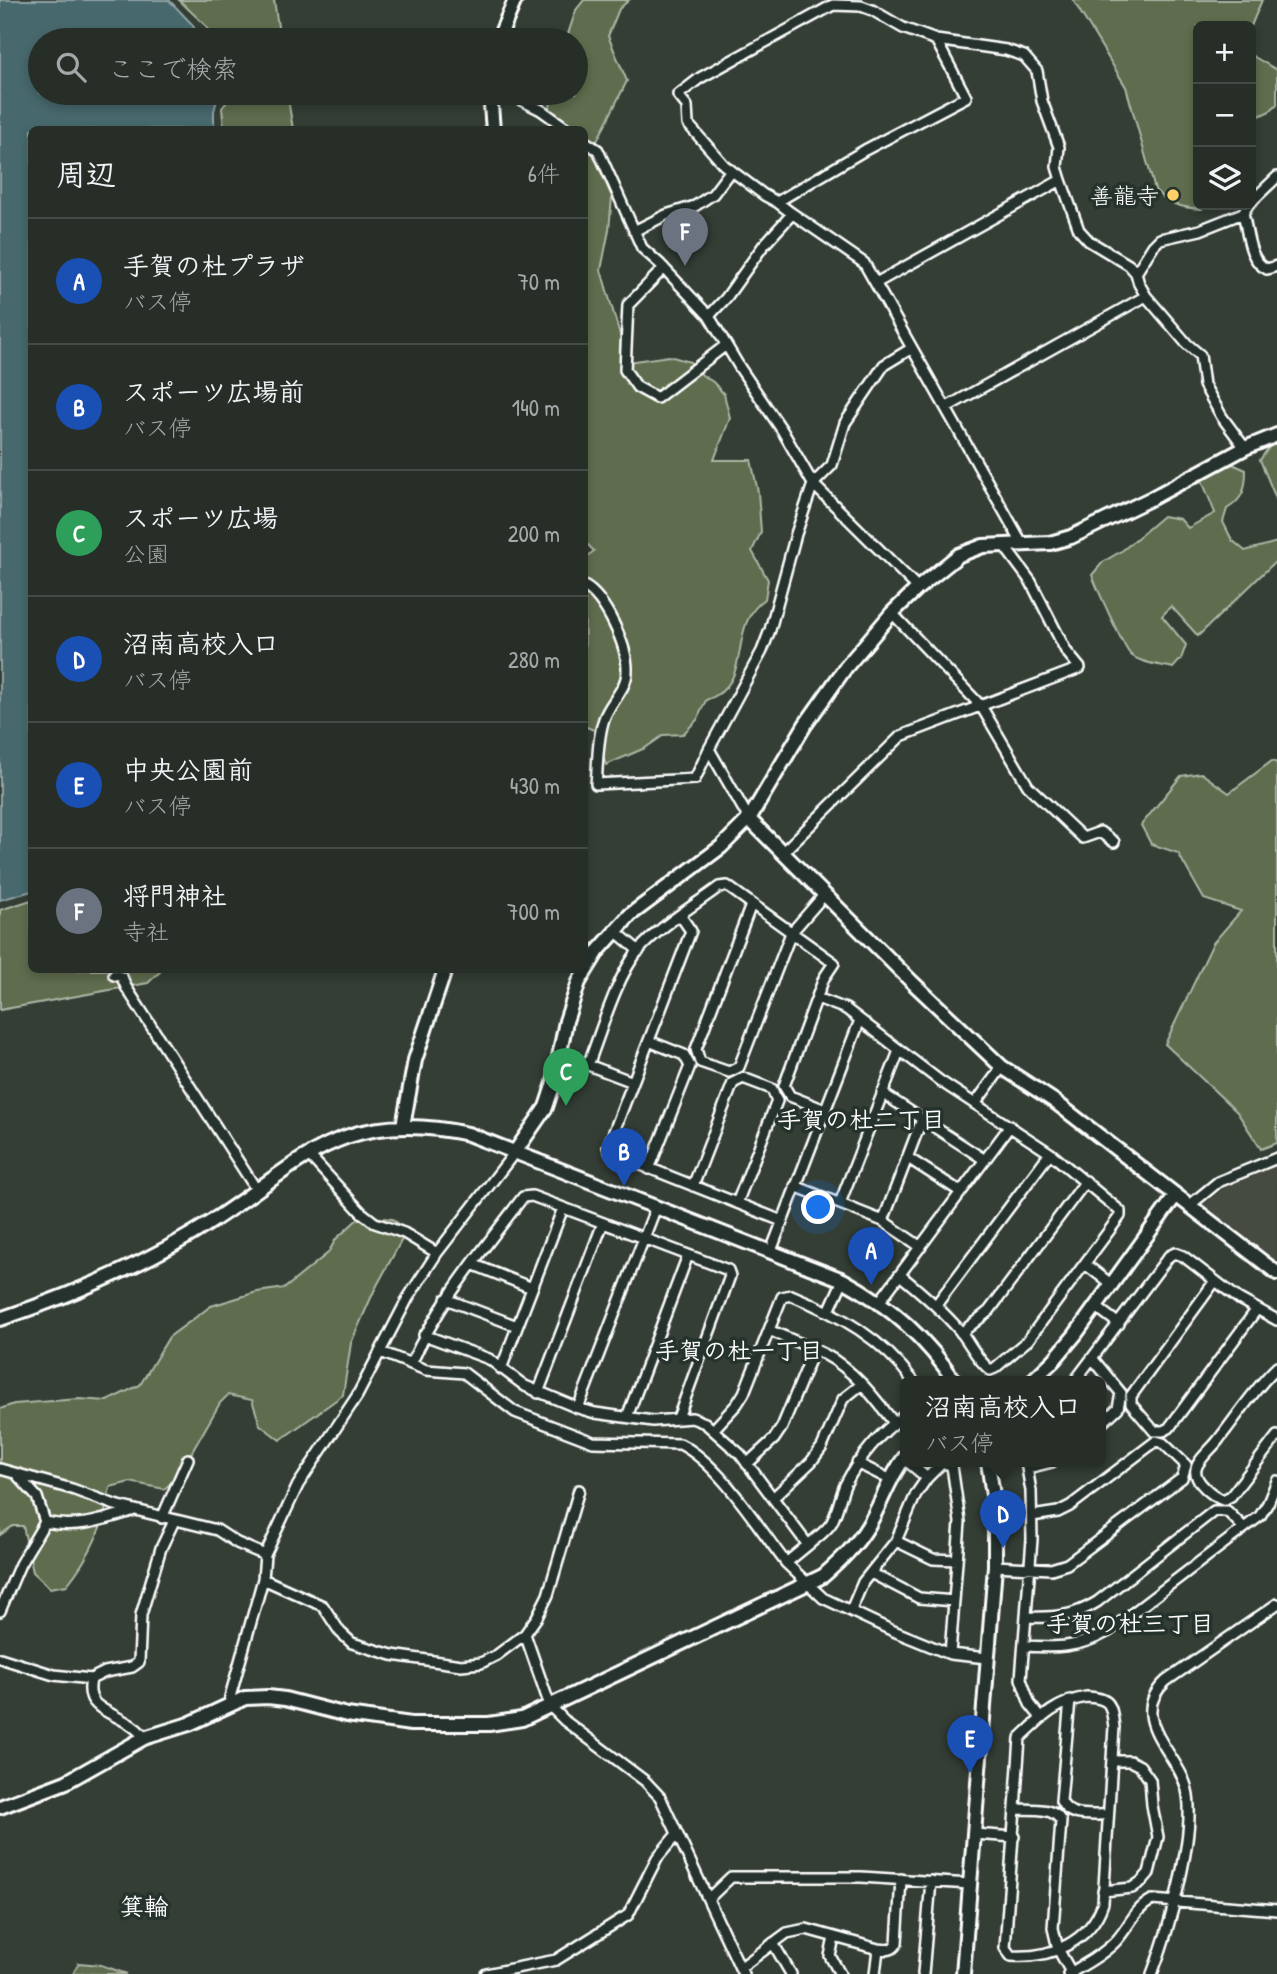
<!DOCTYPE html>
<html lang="ja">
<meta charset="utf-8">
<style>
:root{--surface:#272e28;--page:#2f3630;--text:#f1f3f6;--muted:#a4a8a8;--line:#434a45;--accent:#ffd166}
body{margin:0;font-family:"Patrick Hand","Klee One",sans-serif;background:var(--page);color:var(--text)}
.controls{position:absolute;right:21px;top:21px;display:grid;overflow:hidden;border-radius:10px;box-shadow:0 4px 10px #0003}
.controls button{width:63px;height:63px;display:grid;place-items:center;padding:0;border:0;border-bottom:2px solid var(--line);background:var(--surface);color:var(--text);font:35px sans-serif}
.you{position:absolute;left:819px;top:1208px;width:24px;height:24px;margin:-18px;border:5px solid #fff;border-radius:50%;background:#1a73e8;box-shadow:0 0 0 10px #1a73e833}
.badge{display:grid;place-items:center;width:46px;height:46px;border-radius:50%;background:var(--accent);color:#fff;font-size:23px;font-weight:700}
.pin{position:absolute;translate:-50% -58px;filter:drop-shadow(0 2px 4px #0008)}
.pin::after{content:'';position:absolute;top:37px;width:24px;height:21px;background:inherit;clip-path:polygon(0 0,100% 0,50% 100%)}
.popup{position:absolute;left:900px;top:1376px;width:206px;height:91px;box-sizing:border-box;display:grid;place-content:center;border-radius:10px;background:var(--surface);filter:drop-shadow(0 2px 5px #0005);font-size:23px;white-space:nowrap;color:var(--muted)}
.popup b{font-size:26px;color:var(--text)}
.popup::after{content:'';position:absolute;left:50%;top:100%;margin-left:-14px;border:14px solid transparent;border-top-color:var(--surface)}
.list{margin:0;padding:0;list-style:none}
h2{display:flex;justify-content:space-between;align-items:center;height:91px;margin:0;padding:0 28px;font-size:30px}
h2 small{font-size:23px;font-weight:400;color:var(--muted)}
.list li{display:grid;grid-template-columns:46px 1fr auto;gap:21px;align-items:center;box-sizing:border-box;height:126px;padding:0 28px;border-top:2px solid var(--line)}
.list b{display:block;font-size:26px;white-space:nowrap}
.list p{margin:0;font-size:23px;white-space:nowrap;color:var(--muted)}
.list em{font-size:23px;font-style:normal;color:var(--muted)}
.icon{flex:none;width:38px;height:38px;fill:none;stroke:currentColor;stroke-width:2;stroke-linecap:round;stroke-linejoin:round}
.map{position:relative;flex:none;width:1277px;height:1974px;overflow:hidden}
.search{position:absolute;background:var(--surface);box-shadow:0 4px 10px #0003;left:28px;top:28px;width:560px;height:77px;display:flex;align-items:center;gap:18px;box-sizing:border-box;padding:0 24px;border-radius:38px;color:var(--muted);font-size:26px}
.panel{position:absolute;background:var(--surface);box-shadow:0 4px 10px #0003;left:28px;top:126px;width:560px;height:847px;border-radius:10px}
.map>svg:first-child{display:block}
.built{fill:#454b3f}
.green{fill:#5f6c4e;stroke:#afb6a6;stroke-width:2}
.water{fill:#47686d;stroke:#91a4a7;stroke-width:2}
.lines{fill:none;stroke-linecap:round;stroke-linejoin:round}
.street-casing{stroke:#fff;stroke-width:14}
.secondary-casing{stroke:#fff;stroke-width:18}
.street{stroke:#26332d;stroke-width:9}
.secondary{stroke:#26332d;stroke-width:12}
.poi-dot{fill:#ffd166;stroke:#26332d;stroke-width:2.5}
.labels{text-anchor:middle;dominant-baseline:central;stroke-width:7;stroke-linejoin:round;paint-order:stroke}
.poi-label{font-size:23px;fill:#fff;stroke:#26332d;text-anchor:end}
.neighbourhood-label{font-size:24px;font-weight:bold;fill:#fff;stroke:#26332d}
</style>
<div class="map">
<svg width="1277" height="1974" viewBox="0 0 1277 1974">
<rect width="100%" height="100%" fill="#343e35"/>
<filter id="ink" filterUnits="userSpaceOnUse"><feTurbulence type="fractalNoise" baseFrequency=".0143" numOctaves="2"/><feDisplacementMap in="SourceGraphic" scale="14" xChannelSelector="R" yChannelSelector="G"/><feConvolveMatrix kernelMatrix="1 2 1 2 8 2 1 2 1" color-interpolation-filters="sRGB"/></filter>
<g filter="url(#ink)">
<path class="built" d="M1277,1164v98l-74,-57 24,-19z"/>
<path class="green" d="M179,0h95l6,40h-68l-6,-14z
M584,0h45l-10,9 -11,27 19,45 -30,60 -1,19 16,37 -3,33 -8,40 27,92 41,-6 21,6 12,13 11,7 11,12 6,24 -16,42h37l7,32 3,40 -9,19 16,29 -3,19c-40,28 -9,84 -59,101l-9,20 -14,14 -19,1 -19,13 -39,17 -12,-35 -10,-4 1,-168 9,-7 -10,-10v-411h-35l2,-37h25v-53h-10l10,-30z
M1073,0h189l-11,26h-53v179h6l-2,4c-20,-1 -33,-4 -47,-19l-29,-103z
M1251,55l26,15v34l-7,7 -19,9z
M234,93h53l6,36h-69l-2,-21z
M1277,442v59l-17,-41 12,-17z
M1230,463l16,7c0,19 -3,29 -19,39l-4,13 9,18 13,11 32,-9v18l-79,76 -27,-30 -9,10 24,29 -5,14 -8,9c-13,-3 -32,-5 -42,-13 -7,-6 -35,-69 -39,-80l11,-13 20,-12 40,-34 17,3 8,9 27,-15 -14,-35z
M1272,761l5,2v380l-16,6 -24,-37 -72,-68 48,-101 28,-32 -37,-12 -26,-46 -27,-9 -10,-19 40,-49 20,-3 28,20z
M31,900l1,70h130l-14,13 -148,27v-100z
M361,1216l31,3 15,11 -33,61 -23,52 -8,52 -63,45 -20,-15 -8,-25 -24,-5 -8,8 -43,75 -13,11 -34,-7 -20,5c-6,39 -19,68 -43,98l-17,3 -17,-16 -10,-46h-10l-13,9v-126l14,-5 65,-5 28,2 33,-16 29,-48 42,-31 46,-14 28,-4 43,-35 8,-14z
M79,1963l22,2 26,9h-54z"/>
<path class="water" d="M0,0h169l23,24 8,16h-160v53h179l-5,18v18l-182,1v761l-32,9z"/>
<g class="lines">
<defs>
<path id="street" d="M507,93l34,17 28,20
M584,141l14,9 44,98 18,16 49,52 31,52 42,62 31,54 105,104
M777,202l88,-52 101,-53 -30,-57
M1251,202l26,-25
M1243,213c5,18 5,48 24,56l10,-3
M634,231l32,-16 29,-9 18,-12 18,-24
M664,268l-36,37 -3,65 12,17 20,11 69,-53
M1136,273l17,-27 7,-7 40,-9 43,-17 5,-8
M876,283l185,-103
M709,316l17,-18 37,-52 29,-32
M947,407l199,-111
M1023,545l-159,-282 -74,-51 -13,-10 -13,-7 -40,-30 -36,-41 -1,-18 -9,-11 22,-17 133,-73 28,1 11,4 31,18 33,12 70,10 18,6 13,15 5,30 17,46 -2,20 4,13 18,50 10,11 40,24 7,8 3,11 7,12 41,48 13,11 4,30 18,32 23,31
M584,586c21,11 44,61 43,85 0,18 -18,32 -23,48 -7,20 -6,45 -8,65l99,-5 14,-30 40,70
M892,613l89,93 47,80 55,52 17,-6 14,10
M709,749l53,-98 8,-21 26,-96 17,-50 19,-19 13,-42 39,-58 28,-17
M782,853l119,-117 179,-68 -14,-17 -35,-69 -26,-35
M751,905l-55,144 4,13 29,10 10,-5 52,-134 33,-38
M680,915l11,16 -83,216 3,6 171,68
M614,930l25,21
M114,975l8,2 4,10 130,202
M817,998l29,11 94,72 110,72 70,58v5l-92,124 -33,28 -5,2c-13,-10 -20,-27 -30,-39 -18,-21 -39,-39 -60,-56
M649,1041l35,14 6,11 -41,103
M559,1054l74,28
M588,1065c13,-33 28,-87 50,-114 22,-25 54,-44 81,-64l8,-1 107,77 -10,15 -40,108 6,10 35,14
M882,1093l103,67
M975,1104l27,-37
M308,1154l53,58 14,11 29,10 33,20
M908,1158l53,34
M693,1186l40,-103 10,-5 29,11 5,12 -40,102
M795,1186l88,35 38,26
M840,1203l59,-152
M1190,1205l28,-23 59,-24
M883,1221l39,-102
M771,1251l89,-231
M472,1264l60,24
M1085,1264l26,20
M1215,1281l-84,115v8l23,27h9l6,-3 88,-119
M446,1299l71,27
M880,1301l130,-175
M936,1305l114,-152
M1095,1306l24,18
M829,1311l14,-31
M769,1330c18,8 37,15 55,24 29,15 51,44 70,69
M961,1333l28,-22 97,-130
M424,1335l65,24 36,27 53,22 17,5 58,8 39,-3 13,5 35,31 68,91 -22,18 37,35 68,32 59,24 37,4
M381,1352l45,18 38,3 51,39 78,30 87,2c40,20 78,83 106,119
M1093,1359l28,34 -3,15 -17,16
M411,1364c28,-62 71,-113 112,-167l9,-1 196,74 2,6 -52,142
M1277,1367c-23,22 -38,47 -58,72 -6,9 -21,20 -23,30 -3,12 17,27 27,31l8,-4 46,-60
M501,1369l62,-161
M1074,1382l95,-126 6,-3 8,3 56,43 38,21
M538,1393l65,-170
M578,1408l78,-201
M627,1417l61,-162
M713,1430l24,-26 7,-11 38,-96 9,-2c49,20 91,43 123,87
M908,1462l19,16
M944,1462l8,4 8,56 -10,132
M1026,1462l5,29 1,48 -11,140 9,25 11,14
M857,1463l32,16
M747,1464l27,-25 8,-12 32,-77
M1028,1468l24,-6
M0,1469l72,20 43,16 102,25 20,13 28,12
M18,1476l19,21 8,25c32,7 57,-2 87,-11
M773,1498l38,-36 11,-15 21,-48 19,-15
M162,1518l26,-59
M896,1541l37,18 24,1
M808,1545c8,-7 19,-14 24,-23 6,-12 8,-25 13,-37 15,-29 33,-51 60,-70
M995,1566l56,3 16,-5 115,-86 4,-13 -23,-22 -7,-2 -86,65 -12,6 -26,4
M871,1573l48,25 35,3
M263,1579l60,27 17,26 12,11 40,12 69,10 20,-2 16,-8 28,-21 12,-17 11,-22 31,-105
M851,1610l12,-28 33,-41 20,-47 11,-16 16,-16
M0,1611l20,-47 25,-42
M1026,1617c27,1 47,0 71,-15l117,-91h13l17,17
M525,1634l25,72 15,15 80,60 15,16 83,177
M1024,1646c34,2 55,2 85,-15l151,-115 8,-13 9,-22
M0,1658l54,17 37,4 14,-7 27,-5 7,-5 2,-47 20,-67 13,-27
M91,1679c-1,5 -2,12 0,17 4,17 43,23 53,42
M1086,1697c25,1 25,7 28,30l-11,176c-13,39 -53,56 -92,53l-6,-8 15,-210c22,-21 35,-35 66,-41z
M1070,1700l-9,101c8,18 29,13 47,14
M230,1705v-8l33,-118 2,-24 33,-70 59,-89 51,-98 29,-45 78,-101
M1016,1809c15,1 37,-3 45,12l-8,107 5,21 14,25
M974,1834l40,3
M1103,1891l29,-3 10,-7 7,-8 9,-36 -6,-32 -2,-25 -10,-14 -10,-5h-18
M708,1899l23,-22h130l109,7
M834,1938l-4,18 10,18
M773,1943l18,31
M740,1968l47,-35 19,-4 72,20c10,1 14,2 19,-6l4,-64
M486,1974l70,-14 72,-45 29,-57 20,-24
M875,1974l3,-25
M923,1974l8,-93
M1068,1974c16,-9 34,-19 47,-32 13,-13 19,-33 37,-42l125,10
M1152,1974c16,-41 45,-141 35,-184 -8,-37 -62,-71 -21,-109l111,-77"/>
<path id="secondary" d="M498,40l17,-40
M490,93l3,37
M749,819l163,163 90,85 52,34 223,172
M403,1126l12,-66 30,-90
M515,1152l31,-45 8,-24 12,-62 13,-39 19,-31 32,-36 91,-68 28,-28 56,-94 41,-58 46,-54 26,-25 41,-33 24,-9 67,-3 21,-6 81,-39 93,-50 32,-13
M0,1319c66,-22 130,-48 190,-84 105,-62 141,-131 278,-101l375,146c46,25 84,58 112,102
M1031,1382l23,-22 21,-25 101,-140
M0,1807l66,-25 78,-44 45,-14 56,-26 23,-1 17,2 62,16 64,9h78l33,-5 301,-143c17,-15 33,-30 45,-50 14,-23 20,-47 37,-69
M963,1974l32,-408v-57l-7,-47"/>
</defs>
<use href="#street" class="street-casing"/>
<use href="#secondary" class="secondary-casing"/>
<use href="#street" class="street"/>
<use href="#secondary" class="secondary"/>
</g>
</g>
<circle class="poi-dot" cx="1173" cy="195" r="7"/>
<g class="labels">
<g class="poi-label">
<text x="1159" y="195">善龍寺</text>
</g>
<g class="neighbourhood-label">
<text x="861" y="1119">手賀の杜二丁目</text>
<text x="739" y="1350">手賀の杜一丁目</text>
<text x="1130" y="1623">手賀の杜三丁目</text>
<text x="144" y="1906">箕輪</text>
</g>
</g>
</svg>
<div class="controls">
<button>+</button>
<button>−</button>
<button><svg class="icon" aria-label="layers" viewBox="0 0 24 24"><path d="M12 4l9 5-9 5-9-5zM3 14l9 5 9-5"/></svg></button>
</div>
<div class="you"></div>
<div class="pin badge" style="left:871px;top:1285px;background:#1a4fb4">A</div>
<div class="pin badge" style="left:624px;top:1186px;background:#1a4fb4">B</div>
<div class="pin badge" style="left:566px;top:1106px;background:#2e9e5b">C</div>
<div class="pin badge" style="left:1003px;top:1548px;background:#1a4fb4">D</div>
<div class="popup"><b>沼南高校入口</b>バス停</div>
<div class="pin badge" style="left:970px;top:1773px;background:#1a4fb4">E</div>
<div class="pin badge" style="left:685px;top:266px;background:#6b7280">F</div>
<div class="search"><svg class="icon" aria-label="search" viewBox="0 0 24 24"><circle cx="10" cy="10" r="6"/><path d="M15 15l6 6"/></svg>ここで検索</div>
<section class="panel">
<h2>周辺<small>6件</small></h2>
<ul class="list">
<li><span class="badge" style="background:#1a4fb4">A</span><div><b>手賀の杜プラザ</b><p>バス停</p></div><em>70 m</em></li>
<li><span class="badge" style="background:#1a4fb4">B</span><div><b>スポーツ広場前</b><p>バス停</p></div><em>140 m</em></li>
<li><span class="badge" style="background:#2e9e5b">C</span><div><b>スポーツ広場</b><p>公園</p></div><em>200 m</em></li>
<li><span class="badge" style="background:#1a4fb4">D</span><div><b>沼南高校入口</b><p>バス停</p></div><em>280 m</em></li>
<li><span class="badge" style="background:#1a4fb4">E</span><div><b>中央公園前</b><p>バス停</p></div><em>430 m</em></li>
<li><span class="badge" style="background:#6b7280">F</span><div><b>将門神社</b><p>寺社</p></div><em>700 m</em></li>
</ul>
</section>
</div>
